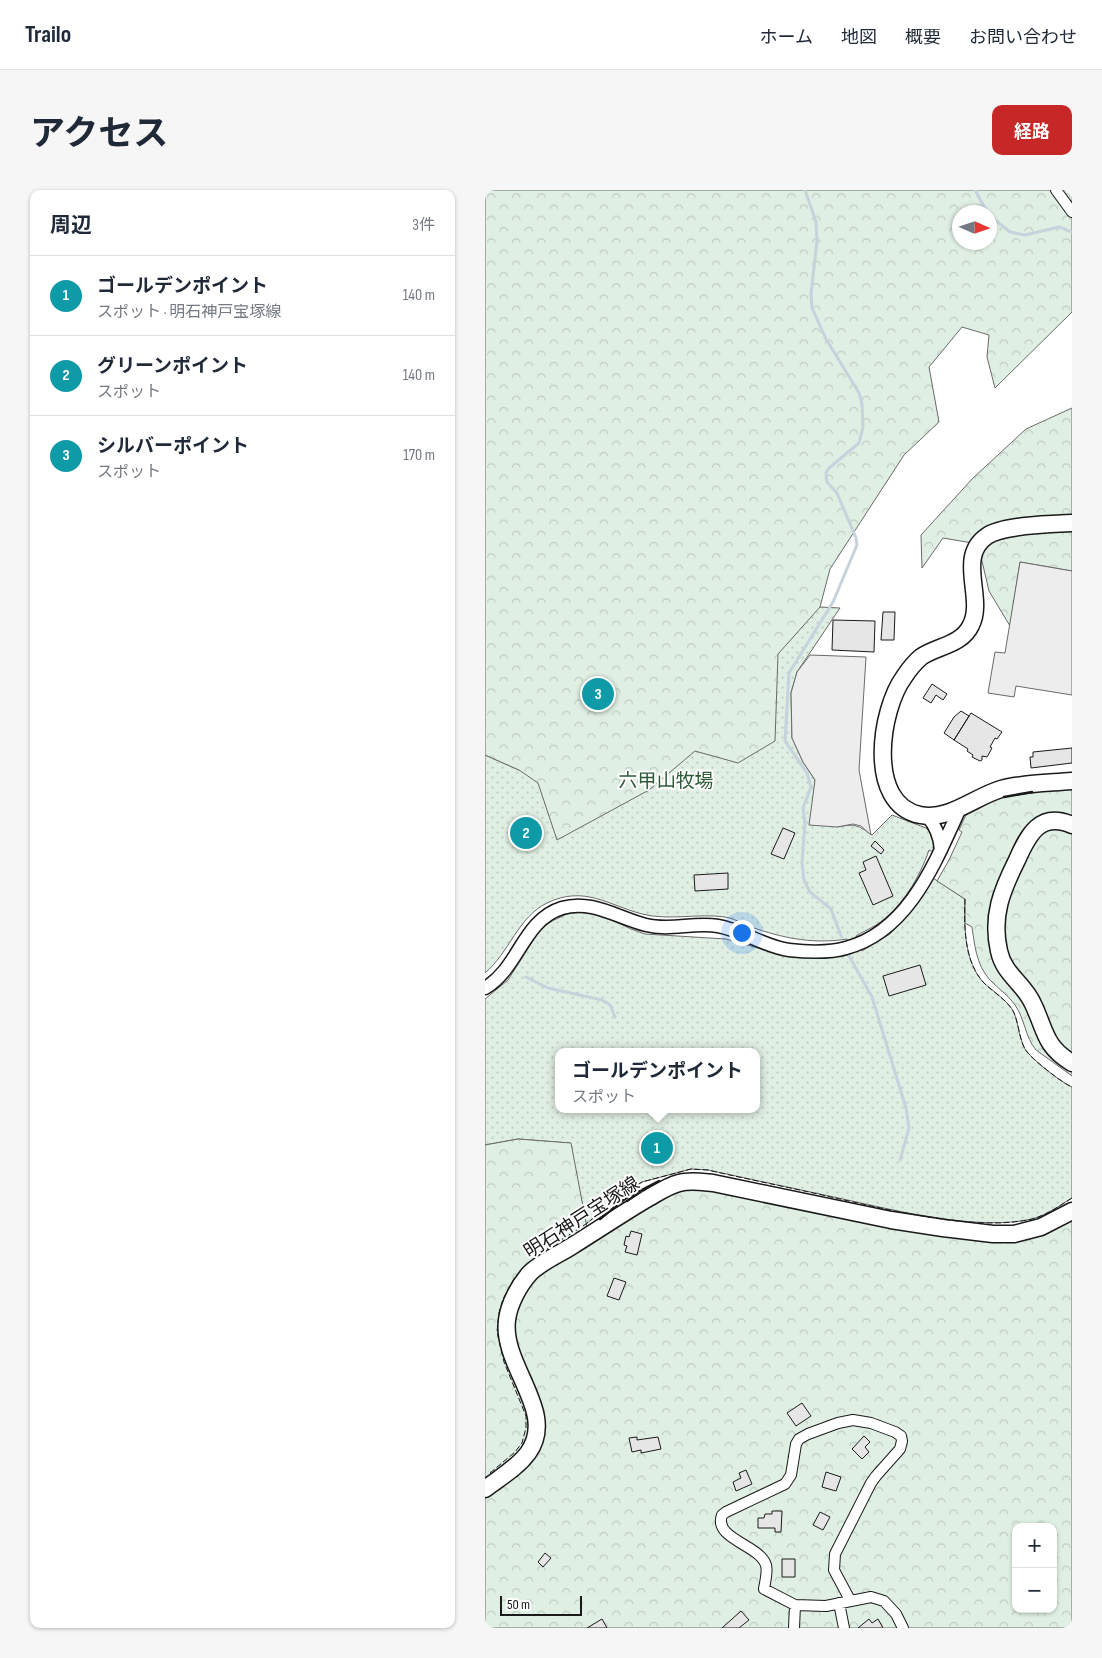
<!DOCTYPE html>
<html lang="ja">
<meta charset="utf-8">
<style>
:root{--surface:#fff;--page:#f6f6f7;--text:#1f2937;--muted:#747a83;--line:#e0e1e3;--accent:#c62828}
body{margin:0;font-family:"Sofia Sans Condensed","Noto Sans JP",sans-serif;background:var(--page);color:var(--text)}
.controls{position:absolute;right:15px;bottom:15px;display:grid;overflow:hidden;border-radius:10px;box-shadow:0 1px 4px #0004}
.controls button{width:45px;height:45px;display:grid;place-items:center;padding:0;border:0;border-bottom:1px solid var(--line);background:var(--surface);color:var(--text);font:25px sans-serif}
.compass{position:absolute;left:467px;top:15px;width:45px;height:45px;border-radius:50%;background:var(--surface);box-shadow:0 1px 4px #0004;rotate:93deg}
.scale{position:absolute;left:15px;bottom:12px;width:82px;box-sizing:border-box;padding-left:5px;border:2px solid #1a1a1a;border-top:0;font-size:14px;line-height:18px;white-space:nowrap;color:#1a1a1a;-webkit-text-stroke:4px #fff;paint-order:stroke}
.you{position:absolute;left:256px;top:742px;width:18px;height:18px;margin:-12px;border:4px solid #fff;border-radius:50%;background:#1a73e8;box-shadow:0 0 0 8px #1a73e833}
.badge{display:grid;place-items:center;width:32px;height:32px;border-radius:50%;background:var(--accent);color:#fff;font-size:16px;font-weight:700}
.pin{position:absolute;translate:-50% -50%;border:2px solid #fff;box-shadow:0 1px 5px #0006}
.popup{position:absolute;left:70px;top:858px;width:205px;height:65px;box-sizing:border-box;display:grid;place-content:center;border-radius:10px;background:var(--surface);filter:drop-shadow(0 1px 4px #0005);font-size:16px;white-space:nowrap;color:var(--muted)}
.popup b{font-size:19px;color:var(--text)}
.popup::after{content:'';position:absolute;left:50%;top:100%;margin-left:-10px;border:10px solid transparent;border-top-color:var(--surface)}
.list{margin:0;padding:0;list-style:none}
h2{display:flex;justify-content:space-between;align-items:center;height:65px;margin:0;padding:0 20px;font-size:21px}
h2 small{font-size:16px;font-weight:400;color:var(--muted)}
.list li{display:grid;grid-template-columns:32px 1fr auto;gap:15px;align-items:center;box-sizing:border-box;height:80px;padding:0 20px;border-top:1px solid var(--line)}
.list b{display:block;font-size:19px;white-space:nowrap}
.list p{margin:0;font-size:16px;white-space:nowrap;color:var(--muted)}
.list em{font-size:16px;font-style:normal;color:var(--muted)}
.map{position:relative;flex:none;width:587px;height:1438px;overflow:hidden;border-radius:10px}
header{display:flex;align-items:center;gap:30px;box-sizing:border-box;height:70px;padding:0 25px;background:var(--surface);border-bottom:1px solid var(--line)}
header strong{font-size:24px}
nav{display:flex;gap:28px;margin-inline-start:auto;font-size:18px}
.intro{display:flex;align-items:center;justify-content:space-between;box-sizing:border-box;height:120px;padding:0 30px}
h1{margin:0;font-size:35px}
.button{padding:12px 22px;border-radius:10px;background:var(--accent);color:#fff;font-size:18px;font-weight:700}
main{display:flex;gap:30px;padding:0 30px}
aside{flex:1;background:var(--surface);border-radius:10px;box-shadow:0 1px 4px #0004}
.map>svg:first-child{display:block}
.green{fill:url(#green-dots);stroke:#6a6a6a;fill-rule:evenodd}
.forest{fill:url(#forest-crowns);stroke:#6a6a6a;fill-rule:evenodd}
.parking{fill:#ededed;stroke:#6a6a6a}
.lines{fill:none;stroke-linecap:round;stroke-linejoin:round}
.stream{stroke:#c6d2dc;stroke-width:3}
.building{fill:#e6e6e6;stroke:#1a1a1a}
.minor-casing{stroke:#1a1a1a;stroke-width:12}
.tertiary-casing{stroke:#1a1a1a;stroke-width:15}
.primary-casing{stroke:#1a1a1a;stroke-width:19}
.minor{stroke:#fff;stroke-width:10}
.tertiary{stroke:#fff;stroke-width:12}
.primary{stroke:#fff;stroke-width:16}
.fence{stroke:#1a1a1a;stroke-width:1;stroke-dasharray:6 2.5;stroke-linecap:butt}
.wall{stroke:#1a1a1a;stroke-width:2.5}
.labels{text-anchor:middle;dominant-baseline:central;stroke-width:4;stroke-linejoin:round;paint-order:stroke}
.park-label{font-size:19px;fill:#2b5a34;stroke:#fff}
.street-label{font-size:19px;fill:#1a1a1a;stroke:#fff}
</style>
<header>
<strong>Trailo</strong>
<nav><a>ホーム</a><a>地図</a><a>概要</a><a>お問い合わせ</a></nav>
</header>
<div class="intro"><h1>アクセス</h1><a class="button">経路</a></div>
<main>
<aside>
<h2>周辺<small>3件</small></h2>
<ul class="list">
<li><span class="badge" style="background:#0f9aa8">1</span><div><b>ゴールデンポイント</b><p>スポット · 明石神戸宝塚線</p></div><em>140 m</em></li>
<li><span class="badge" style="background:#0f9aa8">2</span><div><b>グリーンポイント</b><p>スポット</p></div><em>140 m</em></li>
<li><span class="badge" style="background:#0f9aa8">3</span><div><b>シルバーポイント</b><p>スポット</p></div><em>170 m</em></li>
</ul>
</aside>
<div class="map">
<svg width="587" height="1438" viewBox="0 0 587 1438">
<defs>
<pattern id="green-dots" width="8" height="8" patternUnits="userSpaceOnUse" patternTransform="scale(1.25)"><rect width="8" height="8" fill="#e0efe3"/><path d="M2 2h.1M6 6h.1" fill="none" stroke="#c0ccc2" stroke-width="1.8" stroke-linecap="round"/></pattern>
<pattern id="forest-crowns" width="20" height="18" patternUnits="userSpaceOnUse" patternTransform="scale(1.25)"><rect width="20" height="18" fill="#e0efe3"/><path d="M2 6a3 3 0 1 1 6 0M12 15a3 3 0 1 1 6 0" fill="none" stroke="#c0ccc2"/></pattern>
</defs>
<rect width="100%" height="100%" fill="#fff"/>
<path class="green" d="M335,417l20,1 -43,64 -6,21 1,45 11,24 12,18 -1,17 23,30c17,-3 20,-3 35,8l20,-20 34,13c8,6 8,15 7,24l-4,-2c-9,27 -28,59 -53,75 -6,4 -14,7 -20,11l6,15 28,-17 26,-29 17,-27 32,21c-1,27 -1,63 19,84 10,9 20,15 28,26 7,12 6,27 13,40 5,9 37,34 47,38v111c-13,8 -25,17 -40,21 -54,12 -135,-8 -189,-20 -45,-10 -90,-19 -135,-29l-17,-1 -49,13 -21,14 -35,28 -16,-81 -52,-4 -33,6v-146l23,-19 33,-52 13,-8 13,-6 12,-2 22,3 30,14 14,5 81,5 50,14 54,4 14,-1 9,-3 -6,-14c-31,5 -60,0 -90,-10 -10,-3 -21,-10 -32,-12 -27,-4 -55,4 -83,-3 -34,-9 -58,-29 -95,-11 -29,14 -38,50 -62,70v-218l34,15zM73,862h198v57h-198z"/>
<path class="forest" d="M0,0h587v122l-77,76 -8,-31 2,-22 -27,-8 -33,40 10,55 -35,33 -74,114 -10,38 -42,47 -3,87 -37,22 -43,-12 -46,39 -92,50 -19,-57 -19,-13 -34,-15zM474,22h30v30h-30z
M587,218v163l-52,-9 -10,64 -21,-35 -11,-47 -35,-6 -21,30 -1,-33 52,-57 53,-49z
M587,598v288l-36,-26c-11,-13 -11,-31 -21,-45 -6,-9 -15,-15 -22,-22 -16,-15 -18,-35 -21,-56l-7,-4v-24l-28,-18 12,-21 13,-28 -3,-2c3,-6 5,-13 9,-17 20,-21 76,-22 104,-25z
M33,949l53,4 18,95 83,-47 36,-3 303,54 26,-5 35,-19v410h-587v-483zM531,1337h37v82h-37z"/>
<path class="parking" d="M535,372l52,9v124l-56,-9 -2,11 -26,-4 7,-41 10,1z
M325,465l56,2 -7,113 12,65 -10,-9 -8,-2 -16,3 -28,-2 6,-45 -12,-18 -11,-24 -1,-45 6,-21z"/>
<g class="lines">
<path class="stream" d="M320,0l11,32 1,19 -6,53 1,14 14,31 33,54 3,11 1,23 -4,16 -30,25 -3,5 1,9 10,11 19,45 1,7 -24,57 -44,71 -4,68 22,32 4,14 -8,21 2,15 -3,40 2,17 6,12 21,17 10,27
M490,0l12,22
M504,25l21,17 15,3 34,-8 13,5
M363,764l24,43 34,111 3,20 -9,32
M41,787l22,11 54,12 8,5 5,12"/>
</g>
<path class="building" d="M398,422h12l-1,28h-13z
M348,430l42,1 -1,31 -42,-2z
M447,494l15,10 -4,6 -7,-5 -5,8 -8,-5z
M476,521l8,5 -15,24 -10,-7 10,-16z
M486,523l31,19 -5,7 -2,-1 -5,9 2,1 -5,9 -5,-1v4l-2,1 -8,-4 1,-2 -6,-4 1,-2 -14,-9z
M587,558v15l-41,5 -1,-11h3v-5z
M298,638l12,5 -11,26 -13,-5z
M390,651l9,9 -3,4 -10,-8z
M391,666l17,40 -20,9 -14,-32 7,-3 -3,-8z
M243,683v16l-33,2 -1,-16z
M435,775l6,20 -37,11 -6,-20z
M146,1041l11,3 -5,21 -12,-3 2,-6 -3,-1 2,-9 3,1z
M129,1088l12,4 -7,18 -12,-4z
M317,1213l9,13 -15,10 -9,-13z
M379,1246l6,6 -5,5 4,5 -7,7 -10,-10z
M152,1247v3l21,-3 3,12 -20,4v-3l-9,2 -3,-14z
M261,1280l6,14 -16,7 -3,-9 8,-4 -2,-5z
M341,1282l15,5 -5,14 -14,-4z
M287,1321h10l-1,21h-6v-4h-17v-10h6l1,-4h7z
M335,1322l10,5 -7,13 -10,-5z
M60,1363l6,5 -8,9 -5,-5z
M297,1369h13v18h-13z
M256,1421l8,9 -10,8h-17z
M117,1429l5,9h-20z
M384,1429l3,4 6,-4 5,9h-25z"/>
<g class="lines">
<defs>
<path id="minor" d="M571,0l16,22
M365,1410l-16,-30 1,-16 36,-71 5,-7 24,-27 2,-8 -1,-5 -6,-4 -24,-9 -18,-3 -15,3 -30,11 -9,5 -3,5 -5,31 -6,9 -59,28 -4,3c-9,24 38,30 44,50 2,7 -1,17 -2,24l31,16 31,1 45,-9 13,4 12,13 7,14
M354,1413l5,25
M309,1438l1,-23"/>
<path id="tertiary" d="M442,626c9,10 13,20 14,34
M0,798c34,-20 38,-68 77,-80 30,-9 56,10 84,17 24,6 48,-3 72,1 24,4 47,21 71,24 18,2 40,3 57,-2 64,-17 90,-88 115,-142"/>
<path id="primary" d="M587,333c-21,1 -69,2 -85,13 -31,21 -2,62 -16,89 -9,20 -34,21 -50,32 -6,5 -13,14 -17,20 -24,33 -38,127 16,138 29,6 54,-18 81,-26 22,-6 48,-6 71,-8
M587,635c-32,-14 -44,10 -55,35 -15,30 -26,56 -18,91 5,24 25,32 34,53 13,27 11,42 39,59
M0,1299c14,-11 32,-21 43,-36 30,-41 -27,-87 -21,-133 2,-16 12,-35 23,-47 11,-11 28,-18 42,-27 24,-15 48,-31 73,-46 11,-6 22,-14 34,-17 11,-3 23,-1 34,0l178,37 52,8 50,6h21l27,-7 31,-16"/>
</defs>
<use href="#minor" class="minor-casing"/>
<use href="#tertiary" class="tertiary-casing"/>
<use href="#primary" class="primary-casing"/>
<use href="#minor" class="minor"/>
<use href="#tertiary" class="tertiary"/>
<use href="#primary" class="primary"/>
<path class="fence" d="M480,709c-1,27 -1,63 19,84 9,9 20,15 28,26 7,12 6,27 13,40 5,9 37,34 47,38
M113,1030l29,-22 32,-17
M48,1068l53,-34 35,-28 21,-14 49,-13 17,1c42,10 85,18 127,28 56,12 141,34 197,21 15,-4 27,-13 40,-21
M5,1283l25,-21 7,-9 4,-15v-12l-22,-54 -7,-30 2,-19 4,-14 12,-22"/>
<path class="wall" d="M519,607l28,-5
M142,1011l10,-7
M115,1029l26,-21 33,-17"/>
</g>
<g class="labels">
<g class="park-label">
<text x="181" y="591">六甲山牧場</text>
</g>
<g class="street-label">
<text transform="translate(97 1028) rotate(-33)">明石神戸宝塚線</text>
</g>
</g>
</svg>
<div class="controls">
<button>+</button>
<button>−</button>
</div>
<svg class="compass" viewBox="-18 -18 36 36"><path d="M0-13l5 13h-10z" fill="#e53935"/><path d="M0 13l5-13h-10z" fill="#747a83"/></svg>
<div class="scale">50 m</div>
<div class="you"></div>
<div class="pin badge" style="left:172px;top:958px;background:#0f9aa8">1</div>
<div class="popup"><b>ゴールデンポイント</b>スポット</div>
<div class="pin badge" style="left:41px;top:643px;background:#0f9aa8">2</div>
<div class="pin badge" style="left:113px;top:504px;background:#0f9aa8">3</div>
</div>
</main>
